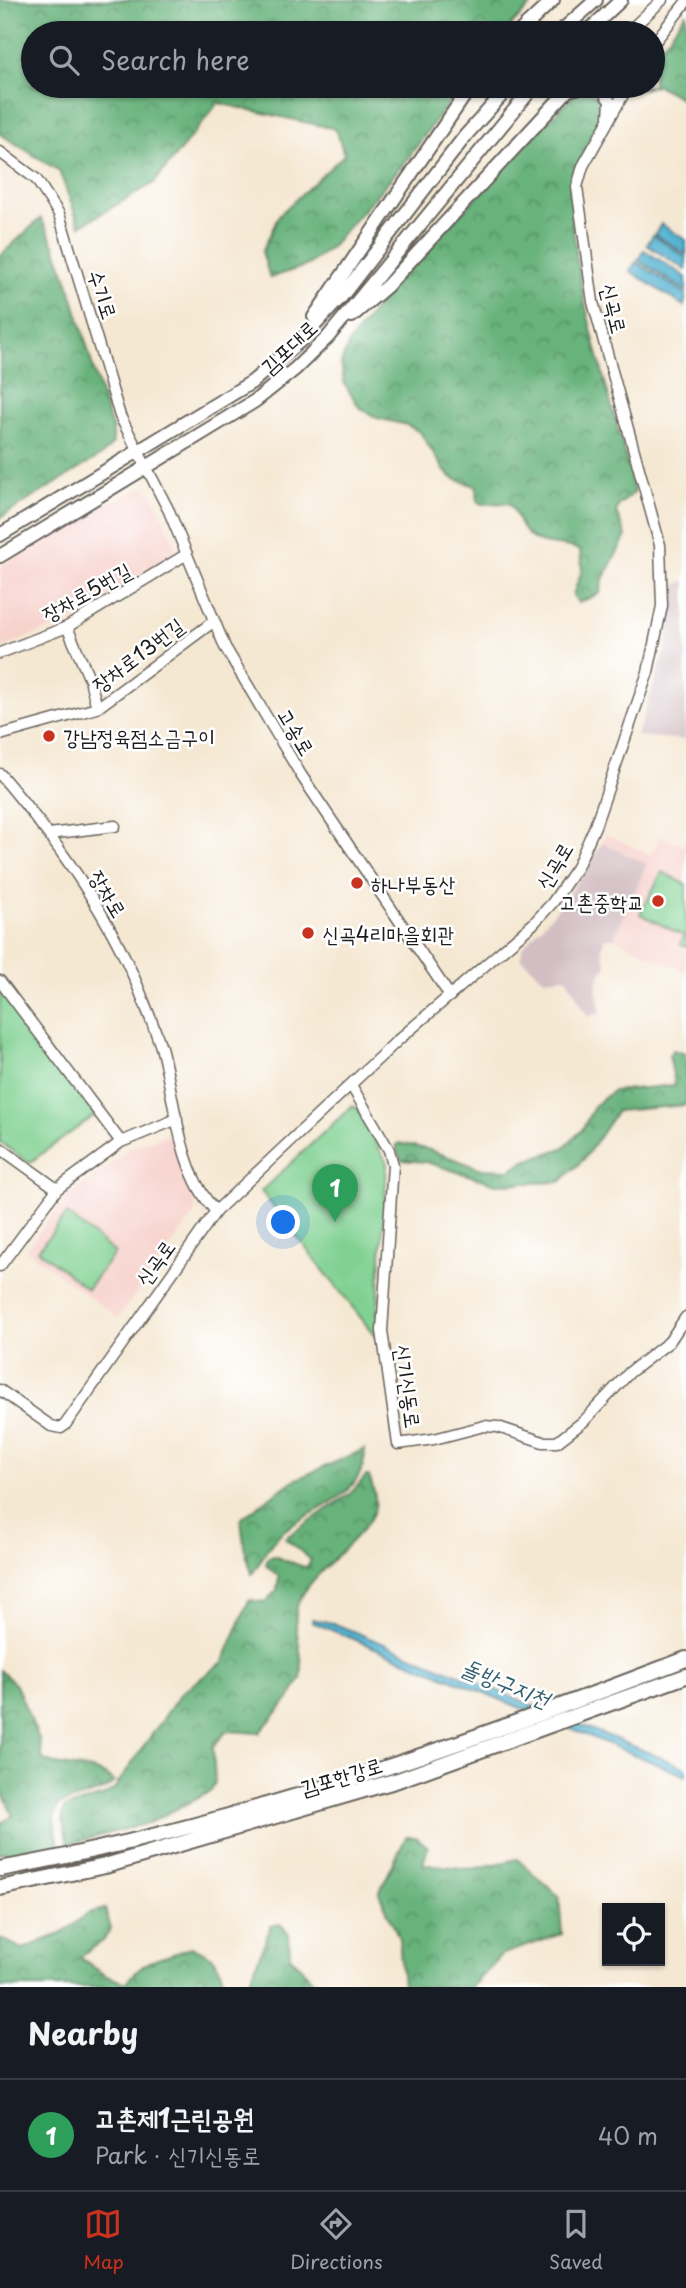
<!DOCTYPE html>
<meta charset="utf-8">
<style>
:root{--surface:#171b24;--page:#242831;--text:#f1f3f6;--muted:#9ea1a6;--line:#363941;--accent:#c8321e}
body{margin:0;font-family:"Playpen Sans","Poor Story",sans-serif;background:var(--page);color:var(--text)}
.controls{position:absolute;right:21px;bottom:21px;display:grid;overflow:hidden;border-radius:0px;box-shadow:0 2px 5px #0004}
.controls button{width:63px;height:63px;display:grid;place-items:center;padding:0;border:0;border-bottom:2px solid var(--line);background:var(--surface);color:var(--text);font:35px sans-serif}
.you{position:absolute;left:284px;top:1223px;width:24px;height:24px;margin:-18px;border:5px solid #fff;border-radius:50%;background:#1a73e8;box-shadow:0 0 0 10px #1a73e833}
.badge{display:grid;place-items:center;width:46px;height:46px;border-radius:50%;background:var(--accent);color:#fff;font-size:23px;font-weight:700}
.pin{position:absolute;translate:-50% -58px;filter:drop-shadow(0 2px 4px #0008)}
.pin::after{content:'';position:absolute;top:37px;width:24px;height:21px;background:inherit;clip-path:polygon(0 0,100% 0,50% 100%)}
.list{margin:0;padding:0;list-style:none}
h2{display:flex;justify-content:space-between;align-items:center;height:91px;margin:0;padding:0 28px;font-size:30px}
h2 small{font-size:23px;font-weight:400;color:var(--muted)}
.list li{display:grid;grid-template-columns:46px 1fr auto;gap:21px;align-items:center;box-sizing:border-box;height:112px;padding:0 28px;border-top:2px solid var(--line)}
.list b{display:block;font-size:26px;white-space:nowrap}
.list p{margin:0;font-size:23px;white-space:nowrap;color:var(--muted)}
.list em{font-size:23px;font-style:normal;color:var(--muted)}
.icon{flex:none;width:38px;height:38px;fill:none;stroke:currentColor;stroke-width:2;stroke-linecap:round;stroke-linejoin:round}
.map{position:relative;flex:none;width:686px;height:1987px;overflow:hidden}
.search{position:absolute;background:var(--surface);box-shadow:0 2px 5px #0004;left:21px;right:21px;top:21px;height:77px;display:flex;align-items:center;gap:18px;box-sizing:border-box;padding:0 24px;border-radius:38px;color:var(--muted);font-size:26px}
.sheet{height:203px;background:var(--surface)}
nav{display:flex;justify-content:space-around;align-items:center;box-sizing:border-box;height:98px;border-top:2px solid var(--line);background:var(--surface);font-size:19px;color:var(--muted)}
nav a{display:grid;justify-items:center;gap:4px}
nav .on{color:var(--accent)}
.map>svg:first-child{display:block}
.built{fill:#f7d0cb}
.industrial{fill:#d2bec2}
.forest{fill:url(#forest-crowns);stroke:#42674c;stroke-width:2}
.park{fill:#7fd091;stroke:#4e7656;stroke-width:2}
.water{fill:#52b3d1;stroke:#376876;stroke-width:2}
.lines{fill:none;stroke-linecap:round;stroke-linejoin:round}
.minor-casing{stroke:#68635c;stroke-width:13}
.major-casing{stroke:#68635c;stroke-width:16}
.highway-casing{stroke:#68635c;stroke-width:18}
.minor{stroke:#fff;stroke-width:10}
.major{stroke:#fff;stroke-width:12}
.highway{stroke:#fff;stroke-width:14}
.poi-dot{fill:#c8321e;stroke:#fff;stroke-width:2.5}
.labels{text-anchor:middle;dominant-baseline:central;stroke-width:5;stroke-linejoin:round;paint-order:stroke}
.street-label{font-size:21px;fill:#1c1c1c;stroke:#fff}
.poi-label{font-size:21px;fill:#1c1c1c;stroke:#fff;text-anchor:start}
.water-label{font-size:23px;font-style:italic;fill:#34606d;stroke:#fff}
</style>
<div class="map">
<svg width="686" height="1987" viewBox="0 0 686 1987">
<defs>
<pattern id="forest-crowns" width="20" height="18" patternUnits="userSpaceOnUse" patternTransform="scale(1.75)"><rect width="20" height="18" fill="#67b27b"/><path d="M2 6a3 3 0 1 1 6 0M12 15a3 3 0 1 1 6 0" fill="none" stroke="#549064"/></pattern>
</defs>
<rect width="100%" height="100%" fill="#fff"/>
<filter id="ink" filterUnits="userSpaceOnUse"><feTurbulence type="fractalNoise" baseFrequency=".0143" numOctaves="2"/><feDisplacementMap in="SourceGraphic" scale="14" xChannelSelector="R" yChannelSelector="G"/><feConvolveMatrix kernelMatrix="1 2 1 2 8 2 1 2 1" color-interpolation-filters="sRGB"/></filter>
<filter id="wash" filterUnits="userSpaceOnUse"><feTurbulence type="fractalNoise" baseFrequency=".00686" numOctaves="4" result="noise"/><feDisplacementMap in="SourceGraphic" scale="28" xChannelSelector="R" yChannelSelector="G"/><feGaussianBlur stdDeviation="1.57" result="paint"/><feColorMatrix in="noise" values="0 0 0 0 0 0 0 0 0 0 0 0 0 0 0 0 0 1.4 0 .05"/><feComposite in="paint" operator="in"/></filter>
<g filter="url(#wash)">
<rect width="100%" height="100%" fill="#f5e8d3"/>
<path class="built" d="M144,487l9,7 21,49 1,7 -4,7 -104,65 -67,26v-82l95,-57z
M606,834l44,21 10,-19 26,11v126l-72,-35 33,-74 -45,-21z
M172,1133l3,2 21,72 -2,8 -76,103 -92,-68 42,-56 27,-17 35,-29z"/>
<path class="industrial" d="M686,581v159l-49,-4 30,-92 6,-59z
M602,843l45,21 -33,74h-10l-2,11 5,17 -6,6 -5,17 5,23 -13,5 -22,-40 -22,2 -23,-21 1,-10 41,-45z"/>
<path class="forest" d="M0,0h536l-32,33h-471v53h428l-56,76 -74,85 -23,18 -38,13 -8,-26 17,-37 65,-60 -8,-26 -118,-26 -64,80 -74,43 -21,-55 -59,-37z
M686,13v88l-29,-16 -21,6 2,-5h15v-28z
M587,90l16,12c9,32 -33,56 -32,88 2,104 39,202 64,302l-16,13 -3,7 10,24 -23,43 -3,14 -22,10 -5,-8 9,-25 -2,-19c-17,-10 -38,-1 -54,-18 -9,-9 -9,-22 -17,-30l-28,1 -4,-4 -1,-14 -22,-7 -10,-9 -24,-38 -13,-7 -30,-7 -18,-11 -15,-24 -3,-20 9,-22 44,-56 181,-192z
M41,218c35,65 46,143 72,212v13l-10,11 -103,64v-262z
M673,1050l13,4v51l-69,6 -33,48 -24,23 -64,2 -70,-22 -25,-2 -5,-13 3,-4 28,6 55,20 28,1 12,-8 41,-14 19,-18 13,-25 18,-14 62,-6 -6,-30z
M365,1449c0,50 -51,57 -84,84 -14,12 -19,27 -29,41l-8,-28 -3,-27 51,-38z
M366,1476h3c3,10 8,21 6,31 -5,26 -59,61 -75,92 -12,24 6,54 1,80l-12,20 -30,34 -32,-2 -14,15 2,37 -4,8 -62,32 -81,21 -6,-27 2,-9 39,-12 11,-7 67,-96 42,-31 26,-62 16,2 12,-12 2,-13 -13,-12 2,-7 6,-2 33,12 4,-8 -26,-22 67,-46z
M0,1670l16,15 23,54 4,21c24,11 53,3 71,22l-11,8 -45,15 -4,14 5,28 -59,7v-30l13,-9 -13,-28z
M406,1837h10l12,10 -5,17 49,5 45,-10 42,37 3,38 -59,20 -32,33h-68l-4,-49 -20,-45z
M105,1909l6,19 -8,13 -23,16 26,19 20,7c24,-30 34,-21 65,-36 23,7 30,16 33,40h-224v-49l23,11 40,-16 25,-20z
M280,1924l9,10 1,22 29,31h-75l8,-12 19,-49z"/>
<path class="park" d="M662,872l24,12v63l-6,-3 4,-8 -44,-22z
M0,987l95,128 -66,48 -29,-21z
M352,1106l5,2 30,55 -11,174 -115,-146z
M67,1214l48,39 -28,36 -49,-39z"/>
<path class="water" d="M661,224l25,16v14l-31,-20z
M653,235l33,22v13l-39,-25z
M644,250l42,27v14l-48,-31z
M636,262l50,32 -2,12 -54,-35z
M312,1619l21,4 353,145v8l-374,-154z"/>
</g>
<g filter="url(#ink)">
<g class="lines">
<defs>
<path id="minor" d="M527,23l11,10
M627,33l35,-33
M653,44l33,-42
M598,86l12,15 -1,16
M599,86h21
M0,152l36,27 23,35 61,202 49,95 56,136 76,128 149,221
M67,627l23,53 7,28
M0,653l67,-26 120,-73
M0,735l97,-27 116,-86
M0,774c58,68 113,145 144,228 6,15 12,30 17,45 14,50 17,126 55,164
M49,834l66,-8
M0,981l121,161
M351,1085l38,65 4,15 -11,166 16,113 36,-5 50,-13 14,1 45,15h14l27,-21 46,-49 39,-30 17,-25
M0,1148l57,41
M0,1266l57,-77 64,-47 56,-23
M0,1390l51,36 10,2 4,-3 151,-214 181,-170 136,-117 20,-22 24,-35 18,-41 53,-154 14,-66 -2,-61 -67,-243 -16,-115 6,-21 45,-80"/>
<path id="major" d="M518,33l35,-33
M559,33l37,-33
M586,33l35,-33
M595,86h4
M352,316l35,-30 181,-196 16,-4
M314,317l157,-231
M0,535l252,-153 49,-42 40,-43 125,-162 44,-49
M0,556l255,-155 40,-32 33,-32 206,-251"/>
<path id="highway" d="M0,1869c235,-42 464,-125 686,-210
M0,1888l105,-22 293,-86 288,-104"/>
</defs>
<use href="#minor" class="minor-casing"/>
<use href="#major" class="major-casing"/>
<use href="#highway" class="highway-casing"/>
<use href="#minor" class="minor"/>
<use href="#major" class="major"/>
<use href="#highway" class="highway"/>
</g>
</g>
<g class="poi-dot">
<circle cx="49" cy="736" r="7"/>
<circle cx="357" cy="883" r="7"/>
<circle cx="658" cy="901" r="7"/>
<circle cx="308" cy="933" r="7"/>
</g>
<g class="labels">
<g class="street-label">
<text transform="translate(104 294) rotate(72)">수기로</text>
<text transform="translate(615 308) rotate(76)">신곡로</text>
<text transform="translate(288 346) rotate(-43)">김포대로</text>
<text transform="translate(86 591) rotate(-29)">장차로5번길</text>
<text transform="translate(137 654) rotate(-37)">장차로13번길</text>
<text transform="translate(297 731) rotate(59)">고송로</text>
<text transform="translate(553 865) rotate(-59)">신곡로</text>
<text transform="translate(109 893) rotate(59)">장차로</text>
<text transform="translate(154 1262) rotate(-54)">신곡로</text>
<text transform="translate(409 1386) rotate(82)">신기신동로</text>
<text transform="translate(341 1775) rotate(-17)">김포한강로</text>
</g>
<g class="poi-label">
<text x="63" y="736">강남정육점소금구이</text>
<text x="371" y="883">하나부동산</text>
<text x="644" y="901" text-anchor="end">고촌중학교</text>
<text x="322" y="933">신곡4리마을회관</text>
</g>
<g class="water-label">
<text transform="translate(506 1682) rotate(22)">돌방구지천</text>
</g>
</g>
</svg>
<div class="controls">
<button><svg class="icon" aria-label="locate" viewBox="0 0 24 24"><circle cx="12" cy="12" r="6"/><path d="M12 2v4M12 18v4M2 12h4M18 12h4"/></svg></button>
</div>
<div class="you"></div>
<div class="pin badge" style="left:335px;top:1222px;background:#2e9e5b">1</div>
<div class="search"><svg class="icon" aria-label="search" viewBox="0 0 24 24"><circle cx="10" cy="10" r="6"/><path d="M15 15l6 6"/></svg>Search here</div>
</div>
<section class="sheet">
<h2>Nearby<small></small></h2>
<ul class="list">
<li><span class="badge" style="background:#2e9e5b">1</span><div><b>고촌제1근린공원</b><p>Park · 신기신동로</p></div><em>40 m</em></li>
</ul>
</section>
<nav>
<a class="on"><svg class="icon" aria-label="map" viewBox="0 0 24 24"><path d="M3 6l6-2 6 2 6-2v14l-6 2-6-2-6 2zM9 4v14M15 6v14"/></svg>Map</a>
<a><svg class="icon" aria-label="directions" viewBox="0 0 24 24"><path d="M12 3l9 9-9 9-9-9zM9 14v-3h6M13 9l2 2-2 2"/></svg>Directions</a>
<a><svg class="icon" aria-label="saved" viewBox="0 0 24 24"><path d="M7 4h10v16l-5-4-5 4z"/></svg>Saved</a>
</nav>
